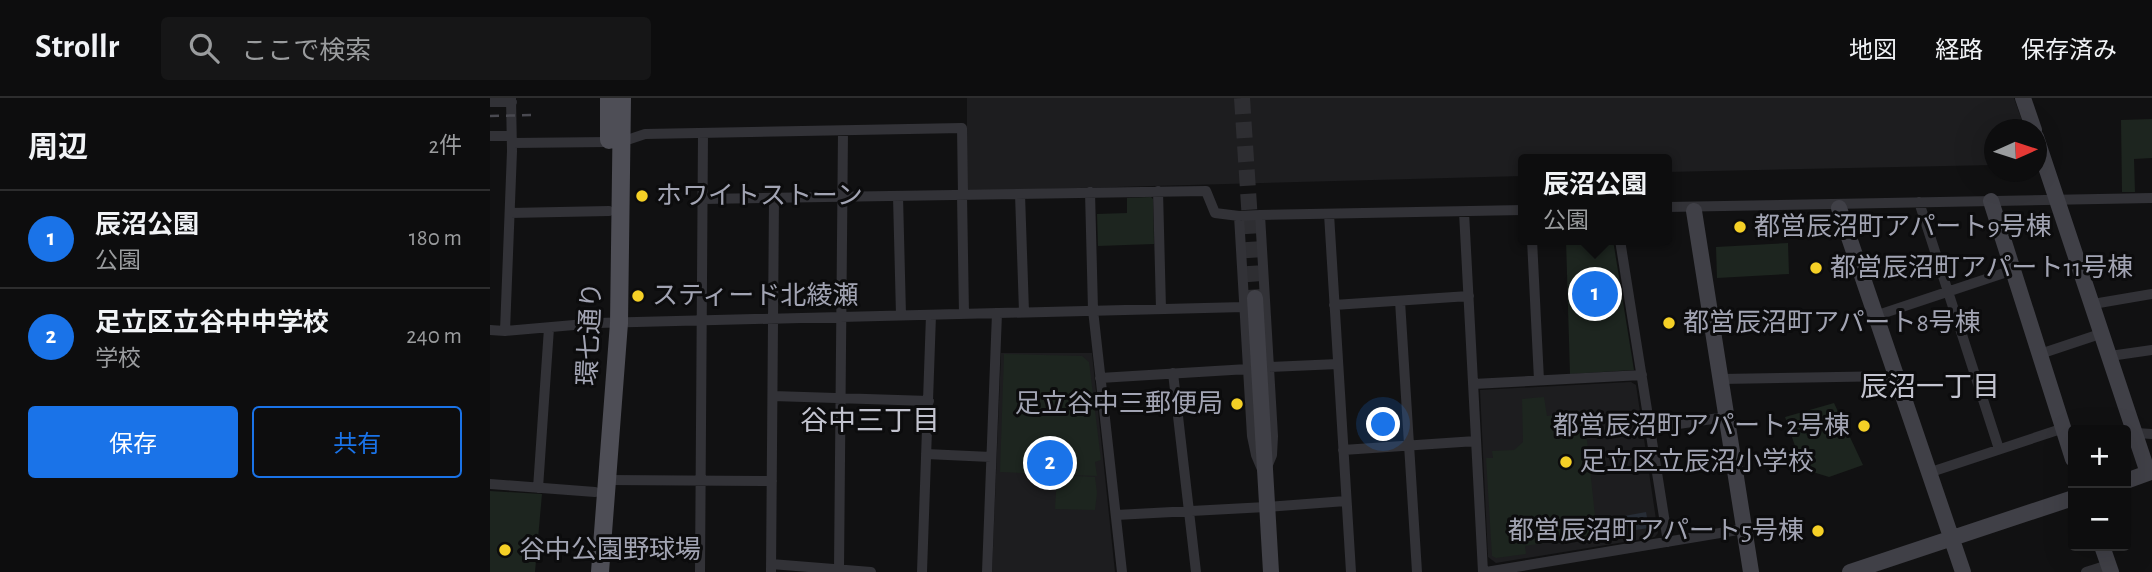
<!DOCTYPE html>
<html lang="ja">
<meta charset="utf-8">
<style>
:root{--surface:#0d0d0e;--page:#161617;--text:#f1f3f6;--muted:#9a9c9e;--line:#2d2d2e;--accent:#1a73e8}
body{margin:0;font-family:"Alegreya Sans","Noto Sans JP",sans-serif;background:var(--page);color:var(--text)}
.controls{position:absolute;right:21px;bottom:21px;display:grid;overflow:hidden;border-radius:7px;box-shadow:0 7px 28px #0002}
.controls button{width:63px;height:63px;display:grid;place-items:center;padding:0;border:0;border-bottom:2px solid var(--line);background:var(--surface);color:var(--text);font:35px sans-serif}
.compass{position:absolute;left:1494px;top:21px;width:63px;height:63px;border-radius:50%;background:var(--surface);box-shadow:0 7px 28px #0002;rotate:87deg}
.you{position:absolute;left:894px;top:327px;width:24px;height:24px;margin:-18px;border:5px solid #fff;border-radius:50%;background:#1a73e8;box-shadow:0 0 0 10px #1a73e833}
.badge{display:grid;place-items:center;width:46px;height:46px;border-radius:50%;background:var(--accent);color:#fff;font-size:23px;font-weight:700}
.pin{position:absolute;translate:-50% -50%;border:4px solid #fff;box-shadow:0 2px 7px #0006}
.popup{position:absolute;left:1028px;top:56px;width:154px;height:91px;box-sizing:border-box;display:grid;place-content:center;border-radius:7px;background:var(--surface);filter:drop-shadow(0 2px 5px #0005);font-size:23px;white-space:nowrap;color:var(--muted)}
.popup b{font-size:26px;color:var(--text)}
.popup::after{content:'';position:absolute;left:50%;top:100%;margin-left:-14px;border:14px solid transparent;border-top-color:var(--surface)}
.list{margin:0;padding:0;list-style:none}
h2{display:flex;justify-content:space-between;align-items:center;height:91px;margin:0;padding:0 28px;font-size:30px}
h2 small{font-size:23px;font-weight:400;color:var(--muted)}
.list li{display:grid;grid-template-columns:46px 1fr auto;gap:21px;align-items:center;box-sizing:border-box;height:98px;padding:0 28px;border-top:2px solid var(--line)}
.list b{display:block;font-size:26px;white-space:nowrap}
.list p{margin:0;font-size:23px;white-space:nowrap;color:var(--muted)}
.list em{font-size:23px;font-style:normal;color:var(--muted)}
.actions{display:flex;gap:14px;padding:21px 28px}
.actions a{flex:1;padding:16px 0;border:2px solid var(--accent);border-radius:7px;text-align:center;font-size:24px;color:var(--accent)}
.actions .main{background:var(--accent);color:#fff}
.icon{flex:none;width:38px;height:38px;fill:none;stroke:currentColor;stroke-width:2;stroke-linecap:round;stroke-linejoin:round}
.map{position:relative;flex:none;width:1662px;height:474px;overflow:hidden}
header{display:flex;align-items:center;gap:42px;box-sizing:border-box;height:98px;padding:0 35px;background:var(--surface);border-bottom:2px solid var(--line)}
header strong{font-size:33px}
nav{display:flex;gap:38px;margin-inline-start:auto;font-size:24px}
.search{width:490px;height:63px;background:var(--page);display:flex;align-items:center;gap:18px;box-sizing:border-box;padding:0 24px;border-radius:7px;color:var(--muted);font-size:26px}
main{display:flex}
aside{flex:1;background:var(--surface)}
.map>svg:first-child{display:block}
.built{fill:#1d1d1f}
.green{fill:#1d251f}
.water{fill:#272d36}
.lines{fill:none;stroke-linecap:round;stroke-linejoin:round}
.secondary-tunnel{stroke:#2e2e32;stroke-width:16;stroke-dasharray:16 8;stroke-linecap:butt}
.street{stroke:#323237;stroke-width:10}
.secondary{stroke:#404047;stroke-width:16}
.primary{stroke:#4e4e56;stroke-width:18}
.rail{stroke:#494950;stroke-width:2.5;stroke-dasharray:9 7;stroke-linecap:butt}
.poi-dot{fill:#f5d026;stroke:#0c0c0d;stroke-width:2.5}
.labels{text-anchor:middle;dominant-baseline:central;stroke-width:6;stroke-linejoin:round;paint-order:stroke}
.poi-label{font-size:26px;fill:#a2a4b3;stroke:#0c0c0d;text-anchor:start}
.street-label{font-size:26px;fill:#a2a4b3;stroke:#0c0c0d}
.neighbourhood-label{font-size:28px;fill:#c3c4cf;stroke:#0c0c0d}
</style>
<header>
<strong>Strollr</strong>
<div class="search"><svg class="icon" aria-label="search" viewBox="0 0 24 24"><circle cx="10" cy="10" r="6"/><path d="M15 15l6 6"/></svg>ここで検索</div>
<nav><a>地図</a><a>経路</a><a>保存済み</a></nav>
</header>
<main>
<aside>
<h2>周辺<small>2件</small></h2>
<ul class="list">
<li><span class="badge">1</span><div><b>辰沼公園</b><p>公園</p></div><em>180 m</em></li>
<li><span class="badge">2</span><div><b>足立区立谷中中学校</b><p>学校</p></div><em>240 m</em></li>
</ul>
<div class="actions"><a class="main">保存</a><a>共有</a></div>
</aside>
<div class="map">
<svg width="1662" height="474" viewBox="0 0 1662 474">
<rect width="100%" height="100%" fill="#111112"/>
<path class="built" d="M477,0h1047l11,31 -31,1v35l-327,7v-13h-144v17l-553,15 -3,-2z
M511,255h91l23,219h-123z
M1141,284l5,3 22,148 -3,4 -159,26 -8,-6 -8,-167z"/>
<path class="green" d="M1662,21v39l-18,1 1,33h-13l-1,-72z
M661,99l2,2 1,45 -56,2 -1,-32 30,-1v-15z
M1076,142h47l21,130 -64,4z
M1298,145l1,31 -72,4 -1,-31z
M514,256l78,2 7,6 12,98 -6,2 2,14 -97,-4z
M1054,299l3,19 37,-4 13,123 -72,11 1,8 -30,4 -4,-2 -6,-98h7l-1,-7 22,-1 9,-8 -1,-43z
M1344,305l29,62 -34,12 -26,-8 -18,-52z
M567,377l38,2 2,16 -2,17 -40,-1z
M0,393l52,3 -7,78h-45z"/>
<path class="water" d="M1156,414l3,16 -33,5 -3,-15z"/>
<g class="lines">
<path class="secondary-tunnel" d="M752,0l13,200"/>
<path class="street" d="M0,4h22
M0,38h21
M132,42l8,-1 15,-5 317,-6 1,67
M22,45l97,-1
M668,93l3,118
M600,94l3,118 29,262
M530,96l4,118
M472,97l2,119
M408,98l3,119
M213,101l503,-8 9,22 24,3
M1429,104l80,247
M1177,109l485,-9
M974,114l19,360
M20,115l99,-2
M839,116l22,358
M770,117l13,221 -1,19 -8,19 -8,-19 -4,-19 -13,-220z
M770,117l263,-5
M1042,142l7,140
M1130,142l48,302
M910,203l17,271
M1603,206l59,-10
M844,207l135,-9
M1385,218l138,-46
M0,232l15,1 92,-8 647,-16
M15,233l7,-180 -1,-53
M1550,256l63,-21
M1620,258l42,-6
M779,269l69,-3
M683,275l23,199
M610,280l148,-9
M1231,281l175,-3
M983,286l169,-9
M283,298l156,5
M1161,330l75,-11
M1646,335l16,1
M853,352l133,-9
M436,356l65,3
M1438,375l136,-45
M117,382l165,1
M0,386l105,8
M48,390l11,-160
M626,417l150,-8 80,-6
M281,466l100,8
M349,471l4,-438
M210,474l3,-439
M281,474l3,-374
M432,474l9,-257
M497,474l10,-259
M996,474l258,-43
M1596,474l22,-7"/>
<path class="secondary" d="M1533,0l11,32
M1546,39l112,336 -22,8
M1501,103l82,258
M1349,110l124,364
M1204,113l57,361
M765,200l16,274
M1612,448l9,26
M1360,474l223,-74"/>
<path class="primary" d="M119,0v42
M110,474l19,-249 3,-225"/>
<path class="rail" d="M0,18l45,-1"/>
</g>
<g class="poi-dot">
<circle cx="152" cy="98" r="7"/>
<circle cx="1250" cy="129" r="7"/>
<circle cx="1326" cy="170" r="7"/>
<circle cx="148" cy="198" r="7"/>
<circle cx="1179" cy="225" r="7"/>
<circle cx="747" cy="306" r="7"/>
<circle cx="1374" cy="328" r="7"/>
<circle cx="1076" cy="364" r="7"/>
<circle cx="1328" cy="433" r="7"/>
<circle cx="15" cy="452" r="7"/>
</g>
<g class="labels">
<g class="poi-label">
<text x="166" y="98">ホワイトストーン</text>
<text x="1264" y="129">都営辰沼町アパート9号棟</text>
<text x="1340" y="170">都営辰沼町アパート11号棟</text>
<text x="162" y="198">スティード北綾瀬</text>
<text x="1193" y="225">都営辰沼町アパート8号棟</text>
<text x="733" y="306" text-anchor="end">足立谷中三郵便局</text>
<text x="1360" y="328" text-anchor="end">都営辰沼町アパート2号棟</text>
<text x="1090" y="364">足立区立辰沼小学校</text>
<text x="1314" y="433" text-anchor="end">都営辰沼町アパート5号棟</text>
<text x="29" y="452">谷中公園野球場</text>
</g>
<g class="street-label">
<text transform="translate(100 236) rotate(-87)">環七通り</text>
</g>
<g class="neighbourhood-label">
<text x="1440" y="290">辰沼一丁目</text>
<text x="380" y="324">谷中三丁目</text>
</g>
</g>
</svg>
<div class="controls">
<button>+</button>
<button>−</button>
</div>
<svg class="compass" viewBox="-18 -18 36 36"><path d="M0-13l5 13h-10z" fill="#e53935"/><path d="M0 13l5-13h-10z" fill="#9a9c9e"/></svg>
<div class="you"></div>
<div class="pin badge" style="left:1105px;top:196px">1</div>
<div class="popup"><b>辰沼公園</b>公園</div>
<div class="pin badge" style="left:560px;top:365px">2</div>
</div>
</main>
